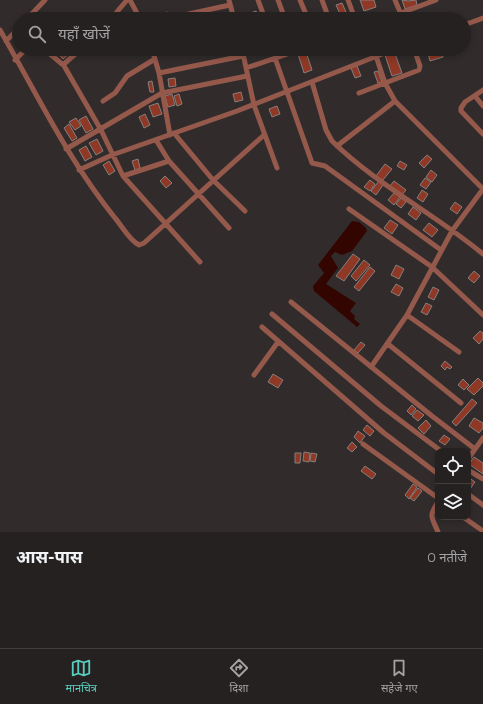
<!DOCTYPE html>
<html lang="hi">
<meta charset="utf-8">
<style>
:root{--surface:#252120;--page:#312e2d;--text:#f1f3f6;--muted:#a3a3a5;--line:#423e3e;--accent:#59cebe}
body{margin:0;font-family:Montserrat,"Noto Sans Devanagari",sans-serif;background:var(--page);color:var(--text)}
.controls{position:absolute;right:12px;bottom:12px;display:grid;overflow:hidden;border-radius:8px;box-shadow:0 2px 6px #0003}
.controls button{width:36px;height:36px;display:grid;place-items:center;padding:0;border:0;border-bottom:1px solid var(--line);background:var(--surface);color:var(--text);font:20px sans-serif}
.list{margin:0;padding:0;list-style:none}
h2{display:flex;justify-content:space-between;align-items:center;height:52px;margin:0;padding:0 16px;font-size:17px}
h2 small{font-size:13px;font-weight:400;color:var(--muted)}
.icon{flex:none;width:22px;height:22px;fill:none;stroke:currentColor;stroke-width:2;stroke-linecap:round;stroke-linejoin:round}
.map{position:relative;flex:none;width:483px;height:532px;overflow:hidden}
.search{position:absolute;background:var(--surface);box-shadow:0 2px 6px #0003;left:12px;right:12px;top:12px;height:44px;display:flex;align-items:center;gap:10px;box-sizing:border-box;padding:0 14px;border-radius:22px;color:var(--muted);font-size:15px}
.sheet{height:116px;background:var(--surface)}
nav{display:flex;justify-content:space-around;align-items:center;box-sizing:border-box;height:56px;border-top:1px solid var(--line);background:var(--surface);font-size:11px;color:var(--muted)}
nav a{display:grid;justify-items:center;gap:2px}
nav .on{color:var(--accent)}
.map>svg:first-child{display:block}
.water{fill:#320501}
.building{fill:#903826;stroke:#857f7d}
.lines{fill:none;stroke-linecap:round;stroke-linejoin:round}
.minor{stroke:#95594c;stroke-width:5}
</style>
<div class="map">
<svg width="483" height="532" viewBox="0 0 483 532">
<rect width="100%" height="100%" fill="#312c2b"/>
<path class="water" d="M352,221l7,1 7,6 1,3 -15,20 -10,4 -7,-3 -4,4 7,12 -12,16 30,19 -6,8 5,5 -1,3 6,5 -3,3 -43,-36 -1,-5 11,-13 -6,-8z"/>
<path class="building" d="M360,0h14l2,7 -12,4z
M402,0l6,1 8,-1 1,5 -12,4z
M342,3l4,9 -6,2 -4,-9z
M256,11l2,4 -17,4 -1,-2z
M57,49h12l2,3 -8,7 -8,-9z
M427,49h14l2,8 -13,4z
M394,51l8,22 -10,3 -7,-21z
M306,52l6,18 -8,3 -6,-19z
M357,66l4,10 -6,2 -4,-10z
M378,71l4,11 -4,1 -4,-11z
M175,78l1,8 -7,1 -1,-8z
M152,81l2,11h-4l-2,-10z
M241,92l2,8 -8,2 -2,-8z
M172,94l3,11 -7,2 -3,-11z
M179,94l3,10 -5,2 -3,-10z
M158,103l4,11 -9,3 -4,-11z
M277,106l3,8 -8,3 -3,-8z
M145,114l5,11 -6,3 -5,-11z
M86,116l7,13 -7,4 -7,-13z
M76,118l5,8 -6,4 -6,-8z
M69,124l8,14 -5,3 -8,-13z
M97,139l6,12 -7,4 -7,-12z
M86,146l6,11 -7,4 -6,-11z
M427,155l5,4 -8,9 -5,-5z
M138,159l2,9 -5,2 -3,-9z
M109,161l6,10 -6,4 -6,-10z
M400,161l7,4 -3,5 -7,-4z
M385,164l7,5 -10,12 -6,-5z
M431,170l6,5 -5,7 -6,-5z
M165,176l7,7 -6,5 -6,-7z
M425,178l6,4 -5,7 -6,-4z
M370,180l5,4 -5,7 -6,-4z
M379,181l4,4 -7,10 -5,-4z
M394,181l12,9 -5,6 -11,-10z
M422,190l6,4 -5,8 -6,-4z
M394,193l6,4 -6,8 -6,-5z
M401,198l5,4 -5,6 -5,-4z
M455,202l7,5 -5,7 -7,-5z
M413,207l8,6 -5,7 -8,-6z
M390,220l8,5 -6,9 -8,-6z
M429,223l9,7 -6,7 -9,-7z
M353,254l7,5 -16,22 -8,-5z
M364,260l6,5 -14,16 -5,-5z
M396,265l8,4 -5,10 -8,-4z
M370,267l5,4 -16,20 -5,-4z
M474,271l6,5 -6,7 -6,-5z
M396,284l7,4 -4,8 -8,-4z
M433,287l6,3 -5,10 -6,-3z
M426,303l6,3 -5,9 -6,-3z
M480,331l3,2v6l-4,5 -6,-6z
M361,342l4,3 -7,8 -4,-3z
M445,361l7,6 -2,2 -3,-2 -2,3 -4,-4z
M273,374l10,6 -5,8 -10,-6z
M478,378l5,5v3l-9,9 -7,-6z
M463,379l6,6 -5,5 -6,-5z
M472,399l5,4 -21,23 -4,-4z
M412,405l4,4 -5,6 -4,-4z
M417,410l7,5 -6,6 -6,-5z
M474,418l9,5v5l-4,5 -10,-7z
M426,420l5,6 -7,8 -6,-6z
M367,425l7,6 -4,5 -7,-6z
M358,431l7,5 -5,7 -6,-6z
M444,435l6,4 -5,6 -6,-4z
M352,442l5,5 -5,5 -5,-4z
M304,452l6,1 -1,9 -6,-1z
M295,453h6l-1,10h-5z
M311,453l6,1 -2,8 -5,-1z
M474,457l9,6v11l-14,-10z
M365,466l11,8 -4,5 -11,-8z
M468,477l7,5 -5,7 -2,-1z
M413,484l4,3 -8,12 -4,-4z
M418,488l4,3 -8,10 -4,-3z"/>
<g class="lines">
<path class="minor" d="M130,0l10,19
M229,0l5,19
M258,0l7,19
M278,0l7,19
M300,0l8,19
M322,0l7,19
M348,0l7,19
M395,0l8,19
M27,19l18,-19
M111,19l16,-19
M155,19l12,-5 8,3 55,-12
M385,19l51,-19
M464,25l19,-7
M0,30c37,64 68,130 115,188 7,8 14,22 24,27l5,-2 120,-108
M6,41l13,-13
M44,49l18,15 3,-1 16,-14
M101,49l6,2 7,-2
M152,49l7,24 11,62
M242,49l12,56 23,63
M276,49l3,7
M376,56l9,27 10,18 88,88
M275,58l37,105 13,3 116,84
M15,60l11,-11
M63,64l38,66 22,46 77,86
M246,68l56,-19
M159,73l84,-17
M312,82l14,48 6,11c45,44 103,73 151,113
M483,90l-18,12 -4,6v3l22,23
M359,93l60,-23 1,-4 -6,-17
M475,96l8,10
M103,101l12,-8 12,-17 28,-17
M174,133l39,47 32,31
M156,140l13,21 60,67
M337,146l58,-45
M66,149l96,-56 85,-17
M79,170l33,-15 125,-44 158,-62
M123,176l46,-15
M349,209l83,58 51,48
M291,302l141,114 43,33
M272,314l109,92 60,45
M407,315l52,37
M262,327l122,106 54,41
M388,344l73,59
M371,367l36,-52 45,-84 31,-42
M254,375l24,-33
M363,444l75,54
M468,459l15,-21
M468,470l15,9
M468,494l15,11
M463,517l20,14
M438,532c-6,-15 -10,-15 0,-30"/>
</g>
</svg>
<div class="controls">
<button><svg class="icon" aria-label="locate" viewBox="0 0 24 24"><circle cx="12" cy="12" r="6"/><path d="M12 2v4M12 18v4M2 12h4M18 12h4"/></svg></button>
<button><svg class="icon" aria-label="layers" viewBox="0 0 24 24"><path d="M12 4l9 5-9 5-9-5zM3 14l9 5 9-5"/></svg></button>
</div>
<div class="search"><svg class="icon" aria-label="search" viewBox="0 0 24 24"><circle cx="10" cy="10" r="6"/><path d="M15 15l6 6"/></svg>यहाँ खोजें</div>
</div>
<section class="sheet">
<h2>आस-पास<small>0 नतीजे</small></h2>
<ul class="list">
</ul>
</section>
<nav>
<a class="on"><svg class="icon" aria-label="map" viewBox="0 0 24 24"><path d="M3 6l6-2 6 2 6-2v14l-6 2-6-2-6 2zM9 4v14M15 6v14"/></svg>मानचित्र</a>
<a><svg class="icon" aria-label="directions" viewBox="0 0 24 24"><path d="M12 3l9 9-9 9-9-9zM9 14v-3h6M13 9l2 2-2 2"/></svg>दिशा</a>
<a><svg class="icon" aria-label="saved" viewBox="0 0 24 24"><path d="M7 4h10v16l-5-4-5 4z"/></svg>सहेजे गए</a>
</nav>
